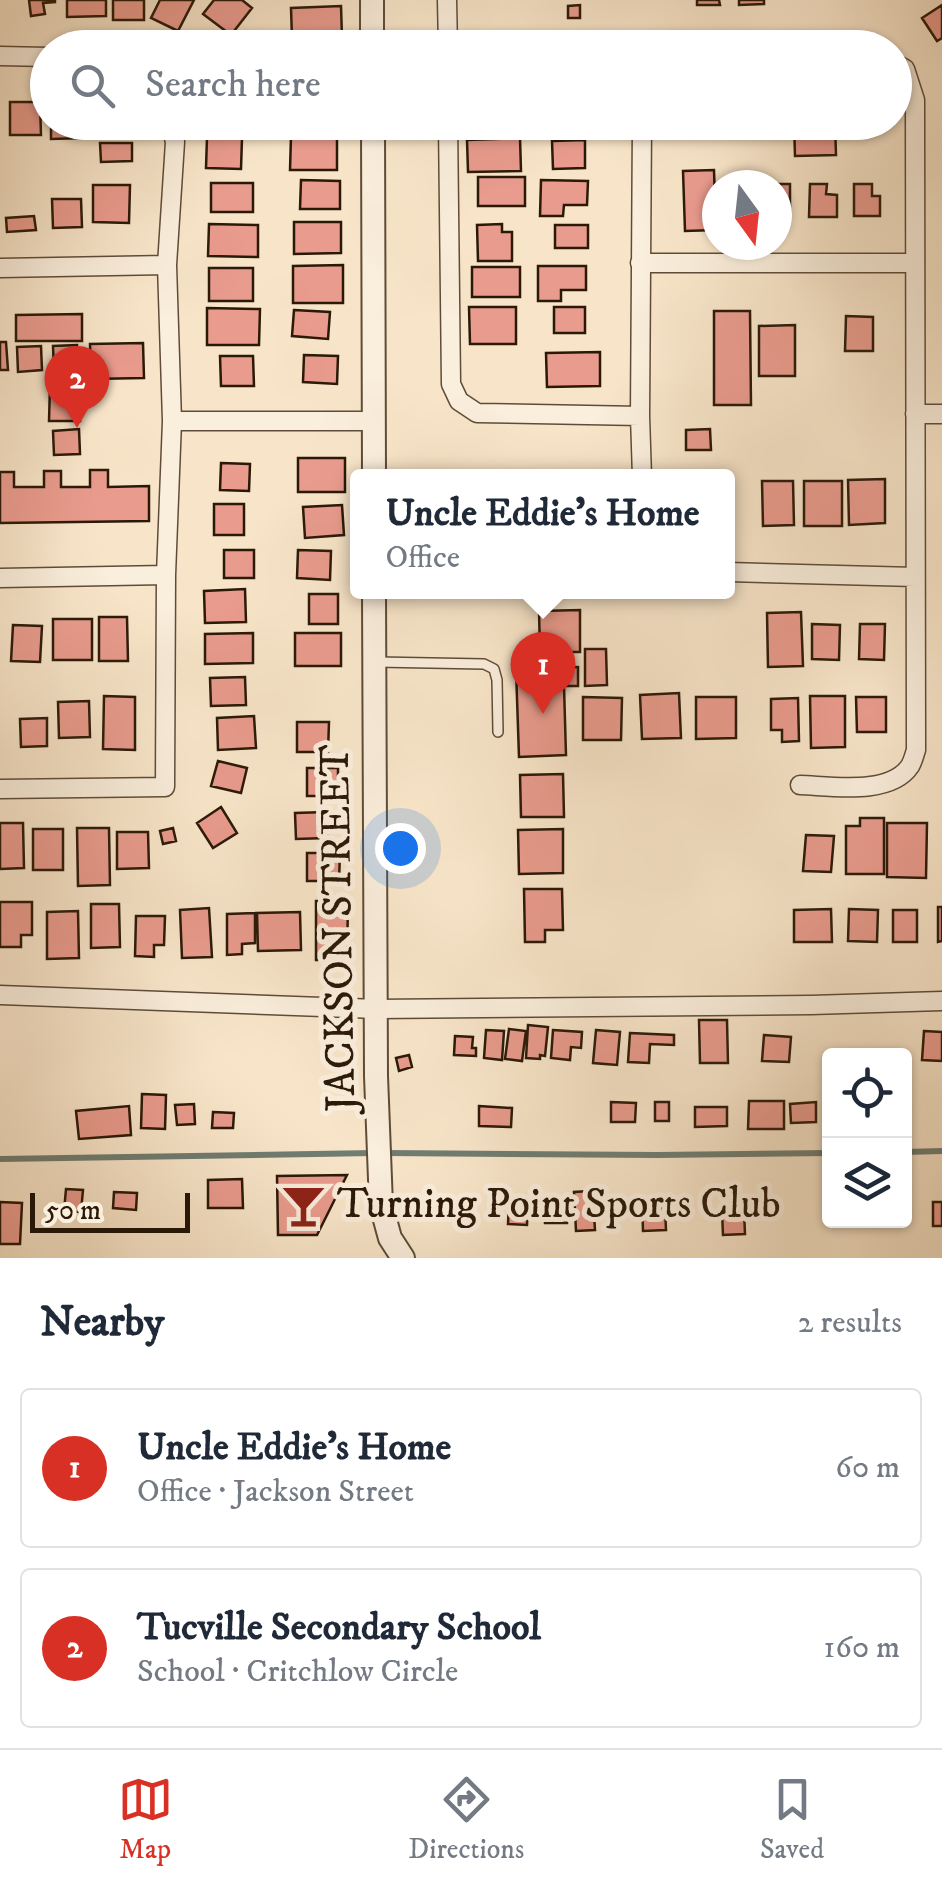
<!DOCTYPE html>
<meta charset="utf-8">
<style>
:root{--surface:#fff;--page:#f2f2f3;--text:#1f2937;--muted:#747a83;--line:#e0e1e3;--accent:#d93025}
body{margin:0;font-family:"IM FELL DW Pica",serif;background:var(--page);color:var(--text)}
.controls{position:absolute;right:30px;bottom:30px;display:grid;overflow:hidden;border-radius:10px;box-shadow:0 2px 8px #0004}
.controls button{width:90px;height:90px;display:grid;place-items:center;padding:0;border:0;border-bottom:2px solid var(--line);background:var(--surface);color:var(--text);font:50px sans-serif}
.compass{position:absolute;left:702px;top:170px;width:90px;height:90px;border-radius:50%;background:var(--surface);box-shadow:0 2px 8px #0004;rotate:165deg}
.scale{position:absolute;left:30px;bottom:25px;width:160px;box-sizing:border-box;padding-left:10px;border:5px solid #2b1908;border-top:0;font-size:28px;line-height:35px;white-space:nowrap;color:#2b1908;-webkit-text-stroke:8px #faeedc;paint-order:stroke}
.you{position:absolute;left:400px;top:848px;width:35px;height:35px;margin:-25px;border:8px solid #fff;border-radius:50%;background:#1a73e8;box-shadow:0 0 0 15px #1a73e833}
.badge{display:grid;place-items:center;width:65px;height:65px;border-radius:50%;background:var(--accent);color:#fff;font-size:32px;font-weight:700}
.pin{position:absolute;translate:-50% -82px;filter:drop-shadow(0 2px 5px #0008)}
.pin::after{content:'';position:absolute;top:52px;width:35px;height:30px;background:inherit;clip-path:polygon(0 0,100% 0,50% 100%)}
.popup{position:absolute;left:350px;top:469px;width:385px;height:130px;box-sizing:border-box;display:grid;place-content:center;border-radius:10px;background:var(--surface);filter:drop-shadow(0 2px 8px #0005);font-size:32px;white-space:nowrap;color:var(--muted)}
.popup b{font-size:38px;color:var(--text)}
.popup::after{content:'';position:absolute;left:50%;top:100%;margin-left:-20px;border:20px solid transparent;border-top-color:var(--surface)}
.list{margin:0;padding:0;list-style:none}
h2{display:flex;justify-content:space-between;align-items:center;height:130px;margin:0;padding:0 40px;font-size:42px}
h2 small{font-size:32px;font-weight:400;color:var(--muted)}
.list li{display:grid;grid-template-columns:65px 1fr auto;gap:30px;align-items:center;box-sizing:border-box;height:160px;margin:0 20px 20px;padding:0 20px;border:2px solid var(--line);border-radius:10px}
.list b{display:block;font-size:38px;white-space:nowrap}
.list p{margin:0;font-size:32px;white-space:nowrap;color:var(--muted)}
.list em{font-size:32px;font-style:normal;color:var(--muted)}
.icon{flex:none;width:55px;height:55px;fill:none;stroke:currentColor;stroke-width:2;stroke-linecap:round;stroke-linejoin:round}
.map{position:relative;flex:none;width:942px;height:1258px;overflow:hidden}
.search{position:absolute;background:var(--surface);box-shadow:0 2px 8px #0004;left:30px;right:30px;top:30px;height:110px;display:flex;align-items:center;gap:25px;box-sizing:border-box;padding:0 35px;border-radius:55px;color:var(--muted);font-size:38px}
.sheet{height:490px;background:var(--surface)}
nav{display:flex;justify-content:space-around;align-items:center;box-sizing:border-box;height:140px;border-top:2px solid var(--line);background:var(--surface);font-size:28px;color:var(--muted)}
nav a{display:grid;justify-items:center;gap:5px}
nav .on{color:var(--accent)}
.map>svg:first-child{display:block}
.lines{fill:none;stroke-linecap:round;stroke-linejoin:round}
.stream{stroke:#6f7d72;stroke-width:6}
.building{fill:#e99b8d;stroke:#2b1908;stroke-width:2.5}
.service-casing{stroke:#5e4c38;stroke-width:12}
.minor-casing{stroke:#5e4c38;stroke-width:21}
.tertiary-casing{stroke:#5e4c38;stroke-width:26}
.service{stroke:#faeedc;stroke-width:9}
.minor{stroke:#faeedc;stroke-width:18}
.tertiary{stroke:#faeedc;stroke-width:22}
.labels{text-anchor:middle;dominant-baseline:central;stroke-width:10;stroke-linejoin:round;paint-order:stroke}
.street-label{font-size:42px;fill:#2b1908;stroke:#faeedc}
.poi-label{font-size:42px;fill:#2b1908;stroke:#faeedc;text-anchor:start}
</style>
<div class="map">
<svg width="942" height="1258" viewBox="0 0 942 1258">
<rect width="100%" height="100%" fill="#f8e5c9"/>
<filter id="stains"><feTurbulence type="fractalNoise" baseFrequency=".002" numOctaves="4"/><feColorMatrix values="0 0 0 0 .2 0 0 0 0 .09 0 0 0 0 .02 0 0 0 .5 -.17"/></filter>
<radialGradient id="worn" r=".72"><stop offset=".6" stop-color="#630" stop-opacity="0"/><stop offset="1" stop-color="#630" stop-opacity=".3"/></radialGradient>
<g class="lines">
<path class="stream" d="M904,1152l38,-1
M386,1153l271,2 173,-2
M0,1159l374,-6"/>
</g>
<path class="building" d="M29,0h26v2l-12,1 2,11 -14,2z
M67,0h39v16l-39,1z
M113,0h31v20h-31z
M160,0h34l-16,31 -27,-13z
M214,0h28l10,8 -21,27 -28,-21z
M697,0h22l1,5h-23z
M739,0h25v4l-25,1z
M580,5v13h-12v-12z
M942,5v33l-5,3 -15,-23z
M341,6l1,31 -50,1 -1,-30z
M10,102h30l1,33h-31z
M51,122h34l1,16 -35,1z
M94,122h34v9l-34,2z
M213,122h38v6h-38z
M290,122h49v3h-49z
M706,122v15l-35,1v-15z
M755,122h25l1,13 -26,1z
M794,122h41l1,33 -41,1z
M852,122h24v7h-24z
M291,136l46,1v33h-47z
M207,137l35,1 -1,31 -35,-1z
M520,138l1,33 -53,1 -1,-32z
M585,140v28l-32,1 -1,-28z
M100,143h32v18l-31,1z
M714,170l2,60 -31,1 -2,-60z
M478,177h47v29h-47z
M301,180l39,1v28h-40z
M541,180l47,1 -1,24h-23l-1,11h-23z
M211,183h42v29h-42z
M768,184h22v34l-13,-1v-32z
M810,184h17l-1,10 11,1v22h-28z
M854,184h18v12h8v20h-26z
M93,185h37l-1,38 -36,-1z
M52,199h29l1,28 -29,1z
M34,216l2,14 -29,2 -1,-14z
M294,222h47v31l-47,1z
M209,224l49,1v32l-50,-1z
M502,224v8h10v29h-34l-1,-36z
M555,225h33v23h-33z
M343,265v38h-50v-37z
M538,266h48v24h-25v11h-23z
M472,267h48v30h-48z
M209,268h44v33h-44z
M469,307h47v37h-46z
M554,307h31v26h-31z
M207,308l53,1 -1,36h-52z
M294,310l36,2 -2,27 -36,-3z
M714,311h36l1,94h-37z
M82,314v27h-66v-26z
M846,316l27,1v34h-28z
M795,325v51h-36v-50z
M0,342h6l2,28h-8z
M143,343l1,35 -53,1 -1,-35z
M77,345v25l-23,1 -1,-25z
M41,346l1,24 -24,2 -1,-25z
M600,352v34l-53,1 -1,-34z
M304,355l34,1 -1,28 -34,-2z
M220,356h33l1,30h-33z
M50,386h30v35h-31z
M79,429l1,25 -26,1 -1,-24z
M710,429l1,21h-25v-20z
M298,458h47v34h-47z
M221,463l29,1 -1,27 -29,-1z
M90,470h18v17l41,-1v35l-149,2v-51h14v15h30v-16h17v16h29z
M885,479v44l-36,2 -1,-45z
M762,481h31l1,44 -31,1z
M804,481h38v45h-38z
M214,504h30v31h-30z
M342,505l2,30 -39,3 -2,-31z
M224,550h30v28h-30z
M298,550l33,1 -1,29 -33,-2z
M245,589l1,33 -41,1 -1,-32z
M538,592h43l-1,5 -42,-1z
M309,594h29v30h-29z
M580,610v42h-40l-1,-41z
M801,612l2,54 -35,1 -1,-54z
M99,617h28l1,44h-29z
M53,619h39v41h-39z
M812,624l28,1 -1,35 -27,-1z
M860,624h25l-1,36 -25,-1z
M13,625l29,1 -2,36 -29,-1z
M253,633v30l-48,1v-30z
M295,633h46v33h-46z
M585,649h21l1,36 -22,1z
M578,667v19h-14l2,69 -47,2 -3,-88z
M245,677l1,28 -35,1 -1,-28z
M679,693l2,45 -39,1 -2,-44z
M104,696l31,1v53l-32,-1z
M810,696h35v51l-34,1z
M583,697l39,1 -1,42h-38z
M696,697h40v41l-40,1z
M856,697h30v35h-29z
M798,698l1,43 -17,1v-12h-11v-31z
M89,701l1,36 -31,1 -1,-36z
M254,716l2,32 -38,2 -1,-32z
M47,718v28l-26,1 -1,-28z
M297,722h32l-1,30h-31z
M218,761l29,7 -6,25 -30,-7z
M307,768h31v28h-31z
M563,774l1,43h-43l-1,-42z
M221,807l16,26 -24,15 -16,-25z
M326,812l1,26 -31,1 -1,-26z
M860,818h24v56h-38v-48h14z
M0,823h23l1,45 -24,1z
M887,823h40l-1,55 -39,-1z
M77,828h32l1,57 -32,1z
M173,828l3,13 -13,3 -3,-13z
M33,829h30v41h-30z
M563,829v44l-44,1 -1,-44z
M117,832h31l1,36 -32,1z
M806,835l28,1 -3,36 -28,-1z
M307,853h33l-1,28h-32z
M524,889h38l1,41h-18v12h-20z
M316,901h32l-1,59h-31z
M0,902h32v33h-11v12h-21z
M91,904h28l1,43 -29,1z
M938,907h4v34l-4,1z
M209,908l3,49 -30,1 -2,-48z
M831,909l1,33h-38v-32z
M849,909l29,1 -1,32 -29,-1z
M893,910h24v32h-24z
M78,911l1,47 -32,1v-47z
M300,912l1,38 -43,1 -1,-38z
M255,913v30l-13,1v10l-15,1v-41z
M136,916h29l-1,29h-10v12l-19,-1z
M699,1020h28l1,43h-28z
M528,1025l20,2 -3,29 -5,-1v4l-14,-1z
M509,1029l17,2 -4,30 -17,-2z
M486,1030l18,1 -2,29 -18,-2z
M553,1030l29,2 -1,16 -10,-1 -1,13 -19,-2z
M596,1030l24,2 -3,33 -24,-2z
M924,1031l18,1v29l-20,-1z
M630,1033l44,2v10l-24,-1 -1,19 -21,-1z
M764,1035l27,2 -2,25 -27,-1z
M455,1036l18,1 -1,11h4v8l-22,-1z
M409,1055l3,12 -13,4 -3,-13z
M142,1094l24,1 -1,34 -24,-1z
M749,1101h35v28h-36z
M611,1102l25,1 -1,19h-24z
M655,1102h14v19h-14z
M816,1102v20l-25,1 -1,-19z
M194,1104l1,20 -18,1 -2,-20z
M129,1106l2,29 -52,4 -3,-28z
M479,1106l33,2 -1,19 -32,-1z
M695,1107h32v19l-32,1z
M213,1112l21,1 -1,15h-21z
M347,1175l-30,60h-39l-1,-59z
M242,1179l1,29h-35v-28z
M66,1189l17,1 -2,22 -17,-1z
M606,1190l1,24h-13l1,16 -19,1 -2,-39z
M114,1192l23,1 -1,17 -23,-2z
M651,1197l1,11 13,-1 1,23 -23,1 -1,-33z
M544,1198h23v25h-22z
M509,1201l19,1 -1,23 -19,-1z
M0,1202l22,1 -2,41h-20z
M933,1202h9v24h-9z
M744,1211l1,23 -22,1 -1,-23z"/>
<g class="lines">
<defs>
<path id="service" d="M377,662l107,2 10,5 3,11 1,52"/>
<path id="minor" d="M447,0l1,48
M0,56l48,1
M448,122l3,262 8,17 18,12 163,3
M640,263h274
M0,268l167,-3
M915,414h27
M172,421h202
M642,477l-2,-61 2,-294
M728,572l187,5
M0,578l166,-3
M800,785c31,1 90,11 110,-19 3,-5 4,-10 6,-16l-1,-650 -10,-31 -11,-6
M0,789l165,-2 1,-212 6,-154 -5,-156 8,-123 -5,-20
M0,995l377,14 434,-4 131,-4"/>
<path id="tertiary" d="M372,0v48
M373,122l1,355
M374,592l2,484 5,129 9,33 13,20"/>
</defs>
<use href="#service" class="service-casing"/>
<use href="#minor" class="minor-casing"/>
<use href="#tertiary" class="tertiary-casing"/>
<use href="#service" class="service"/>
<use href="#minor" class="minor"/>
<use href="#tertiary" class="tertiary"/>
</g>
<defs>
<symbol id="bar-bare" viewBox="-9 -9 18 18"><path d="M-6-5H6L.8 .8V4.5H3.5V6h-7V4.5H-.8V.8Z" fill="#8f2418" stroke="#faeedc" stroke-width="2.5" paint-order="stroke"/></symbol>
</defs>
<g fill-rule="evenodd">
<use href="#bar-bare" x="272" y="1174" width="63" height="63"/>
</g>
<g class="labels">
<g class="street-label">
<text transform="translate(339 928) rotate(-91)">JACKSON STREET</text>
</g>
<g class="poi-label">
<text x="337" y="1205">Turning Point Sports Club</text>
</g>
</g>
<rect width="100%" height="100%" filter="url(#stains)"/>
<rect width="100%" height="100%" fill="url(#worn)"/>
</svg>
<div class="controls">
<button><svg class="icon" aria-label="locate" viewBox="0 0 24 24"><circle cx="12" cy="12" r="6"/><path d="M12 2v4M12 18v4M2 12h4M18 12h4"/></svg></button>
<button><svg class="icon" aria-label="layers" viewBox="0 0 24 24"><path d="M12 4l9 5-9 5-9-5zM3 14l9 5 9-5"/></svg></button>
</div>
<svg class="compass" viewBox="-18 -18 36 36"><path d="M0-13l5 13h-10z" fill="#e53935"/><path d="M0 13l5-13h-10z" fill="#747a83"/></svg>
<div class="scale">50 m</div>
<div class="you"></div>
<div class="pin badge" style="left:543px;top:714px">1</div>
<div class="popup"><b>Uncle Eddie’s Home</b>Office</div>
<div class="pin badge" style="left:77px;top:428px">2</div>
<div class="search"><svg class="icon" aria-label="search" viewBox="0 0 24 24"><circle cx="10" cy="10" r="6"/><path d="M15 15l6 6"/></svg>Search here</div>
</div>
<section class="sheet">
<h2>Nearby<small>2 results</small></h2>
<ul class="list">
<li><span class="badge">1</span><div><b>Uncle Eddie’s Home</b><p>Office · Jackson Street</p></div><em>60 m</em></li>
<li><span class="badge">2</span><div><b>Tucville Secondary School</b><p>School · Critchlow Circle</p></div><em>160 m</em></li>
</ul>
</section>
<nav>
<a class="on"><svg class="icon" aria-label="map" viewBox="0 0 24 24"><path d="M3 6l6-2 6 2 6-2v14l-6 2-6-2-6 2zM9 4v14M15 6v14"/></svg>Map</a>
<a><svg class="icon" aria-label="directions" viewBox="0 0 24 24"><path d="M12 3l9 9-9 9-9-9zM9 14v-3h6M13 9l2 2-2 2"/></svg>Directions</a>
<a><svg class="icon" aria-label="saved" viewBox="0 0 24 24"><path d="M7 4h10v16l-5-4-5 4z"/></svg>Saved</a>
</nav>
